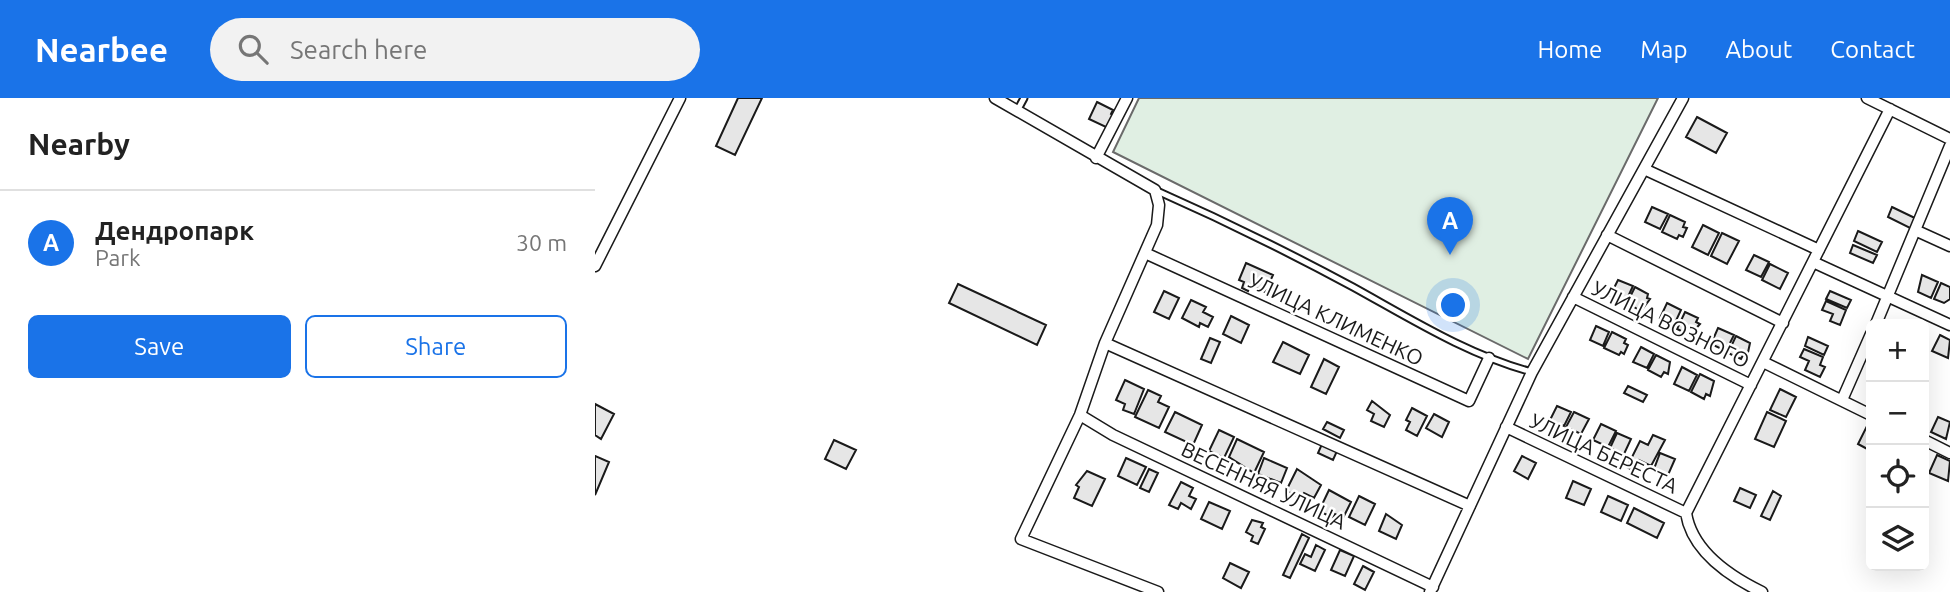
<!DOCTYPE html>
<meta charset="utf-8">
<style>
:root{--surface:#fff;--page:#f2f2f2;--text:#222;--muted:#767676;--line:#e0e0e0;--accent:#1a73e8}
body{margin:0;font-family:Ubuntu,sans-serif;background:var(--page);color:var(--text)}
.controls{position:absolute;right:21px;bottom:21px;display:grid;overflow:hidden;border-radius:10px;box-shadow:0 7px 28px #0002}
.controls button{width:63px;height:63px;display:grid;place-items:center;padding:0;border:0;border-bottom:2px solid var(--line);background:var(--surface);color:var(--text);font:35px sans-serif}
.you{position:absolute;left:859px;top:208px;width:24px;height:24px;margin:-18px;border:5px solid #fff;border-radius:50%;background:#1a73e8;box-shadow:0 0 0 10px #1a73e833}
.badge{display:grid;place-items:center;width:46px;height:46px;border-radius:50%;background:var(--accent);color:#fff;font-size:23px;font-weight:700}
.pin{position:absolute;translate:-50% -58px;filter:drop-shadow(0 2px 4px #0008)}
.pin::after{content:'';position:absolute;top:37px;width:24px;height:21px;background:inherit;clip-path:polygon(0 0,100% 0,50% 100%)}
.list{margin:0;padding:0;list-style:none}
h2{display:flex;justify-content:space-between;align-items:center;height:91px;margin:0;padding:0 28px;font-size:30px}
h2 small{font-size:23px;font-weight:400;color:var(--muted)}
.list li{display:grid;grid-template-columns:46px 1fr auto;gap:21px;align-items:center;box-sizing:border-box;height:105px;padding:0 28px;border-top:2px solid var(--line)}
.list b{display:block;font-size:26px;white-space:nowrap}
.list p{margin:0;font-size:23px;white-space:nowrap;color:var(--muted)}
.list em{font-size:23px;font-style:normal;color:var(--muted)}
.actions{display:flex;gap:14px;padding:21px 28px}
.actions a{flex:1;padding:16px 0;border:2px solid var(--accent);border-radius:10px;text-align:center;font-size:24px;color:var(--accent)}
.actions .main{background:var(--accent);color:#fff}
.icon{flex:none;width:38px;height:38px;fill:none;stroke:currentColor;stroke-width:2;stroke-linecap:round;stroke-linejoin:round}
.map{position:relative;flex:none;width:1355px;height:494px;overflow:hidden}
header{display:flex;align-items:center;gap:42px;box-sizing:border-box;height:98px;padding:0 35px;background:var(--accent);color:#fff}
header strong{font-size:33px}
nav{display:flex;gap:38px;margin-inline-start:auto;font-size:24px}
.search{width:490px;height:63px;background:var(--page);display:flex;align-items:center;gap:18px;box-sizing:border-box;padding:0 24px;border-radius:38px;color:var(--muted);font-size:26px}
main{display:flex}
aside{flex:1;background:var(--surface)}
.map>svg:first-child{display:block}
.green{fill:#e0efe3;stroke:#6a6a6a;stroke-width:2}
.building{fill:#e6e6e6;stroke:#1a1a1a;stroke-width:2}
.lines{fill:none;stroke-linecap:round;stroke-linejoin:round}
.service-casing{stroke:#1a1a1a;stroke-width:9}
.minor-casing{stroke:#1a1a1a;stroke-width:13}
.service{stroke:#fff;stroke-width:5}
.minor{stroke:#fff;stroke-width:10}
.labels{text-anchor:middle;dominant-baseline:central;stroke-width:5;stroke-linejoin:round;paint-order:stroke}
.street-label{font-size:21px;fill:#1a1a1a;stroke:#fff}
</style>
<header>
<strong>Nearbee</strong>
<div class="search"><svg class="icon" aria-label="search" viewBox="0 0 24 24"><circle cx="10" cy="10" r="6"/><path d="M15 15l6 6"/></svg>Search here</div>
<nav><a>Home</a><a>Map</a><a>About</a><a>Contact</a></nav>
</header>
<main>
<aside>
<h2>Nearby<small></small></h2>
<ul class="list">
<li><span class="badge">A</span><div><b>Дендропарк</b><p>Park</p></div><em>30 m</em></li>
</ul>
<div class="actions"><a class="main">Save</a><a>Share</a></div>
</aside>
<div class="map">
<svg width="1355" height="494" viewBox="0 0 1355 494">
<rect width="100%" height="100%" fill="#fff"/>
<path class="green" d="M544,0h519l-130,261 -415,-207z"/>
<path class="building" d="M143,0h24l-27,57 -19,-9z
M502,4l16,8 -2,4 3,2 -6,12 -19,-9z
M1102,19l30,16 -11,20 -30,-16z
M1057,109l16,7 -8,15 -15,-7z
M1297,109l25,12 -5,10 -24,-12z
M1075,117l15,7 -2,5 4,1 -4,9 -4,-2 -2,4 -15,-7z
M1108,127l16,8 -11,22 -16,-8z
M1263,133l24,11 -5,10 -23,-11z
M1127,135l17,8 -12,23 -16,-8z
M1258,147l24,10 -4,8 -23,-10z
M1159,157l15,7 -8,15 -15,-7z
M651,165l27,12 -8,17 -15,-7 -2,6 -6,-3 2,-6 -5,-2z
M1175,166l18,9 -8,16 -18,-9z
M1327,177l16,7 -7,16 -13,-6z
M1023,182l15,6 -8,17 -15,-7z
M1346,185l9,4v12l-6,4 -10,-4z
M363,186l88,41 -9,20 -88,-42z
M1040,189l13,7 -1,4 3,1 -9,12 -14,-8z
M569,193l15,7 -10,21 -15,-7z
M1235,193l21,9 -4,8 -21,-9z
M596,202l15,7 -3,5 10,5 -5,10 -8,-4 -1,4 -17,-9z
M1231,203l20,9 -6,15 -10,-4 3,-7 -11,-4z
M1072,205l14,7 -7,15 -14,-7z
M1090,214l13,6 -2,4 4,2 -10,11 -13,-6z
M636,218l18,9 -8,18 -18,-9z
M1001,228l13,6 -6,14 -13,-6z
M1123,230l16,7 -8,16 -15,-7z
M1017,234l14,7 -2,4 4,2 -4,9 -3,-2 -2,3 -15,-7z
M1345,237l10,5 -2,18 -16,-7z
M1141,238l14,7 -3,14 -4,-2 -2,4 -13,-6z
M1213,239l20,9 -4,9 -19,-9z
M615,240l10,4 -9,21 -10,-4z
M688,244l26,13 -9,19 -27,-12z
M1046,249l13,7 -7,14 -14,-6z
M1209,251l19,8 -3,8 5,2 -5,10 -15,-7 4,-9 -9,-4z
M1061,257l14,7 -2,12 -4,-2 -3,5 -13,-7z
M729,261l15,8 -13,27 -15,-7z
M1087,269l15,8 -8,16 -15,-7z
M1105,276l14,7 -4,15 -4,-2 -2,5 -13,-7z
M530,282l19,9 -10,25 -11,-4 2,-6 -9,-4z
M1033,288l19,9 -4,7 -19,-9z
M1185,291l16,8 -10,20 -16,-7z
M553,292l13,6 -3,6 11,5 -10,21 -24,-11z
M777,303l18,14 -6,12 -13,-6 3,-7 -7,-4z
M0,306l19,10 -13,25 -6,-4z
M962,308l14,6 -7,14 -14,-6z
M817,310l15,8 -10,20 -11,-6 4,-8 -4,-2z
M580,314l27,13 -9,20 -28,-13z
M979,314l15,7 -8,15 -15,-7z
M1172,314l19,9 -12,26 -19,-8z
M839,316l15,8 -7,15 -16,-9z
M1343,319l12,5 -4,17 -15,-7z
M732,324l17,8 -4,8 -17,-9z
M1274,324l2,1v28l-13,-7z
M1006,326l15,7 -8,16 -15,-7z
M624,332l15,7 -10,21 -15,-7z
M1022,335l14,6 -7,15 -14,-6z
M1058,337l12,5 -14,26 -12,-6 -5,11 -7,-4 13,-26 8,4z
M642,341l27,13 -10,21 -25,-16z
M239,342l22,10 -10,19 -21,-10z
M727,346l15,7 -4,9 -15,-7z
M1065,355l15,6 -7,16 -14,-6z
M1342,357l13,6 -2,20 -19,-8z
M0,358l14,6 -14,33z
M927,358l14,7 -8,16 -14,-8z
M531,360l20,9 -9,18 -19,-9z
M669,360l23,10 -6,15 -23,-9z
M554,371l9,4 -9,19 -9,-4z
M702,371l24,16 -7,13 -10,-5 -3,5 -15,-7z
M492,373l18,8 -13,27 -18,-8 5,-11 -3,-2z
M978,383l18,8 -7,16 -18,-7z
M586,384l12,6 -4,8 7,3 -5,10 -10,-6 -3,6 -9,-4z
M1145,390l16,7 -6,13 -16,-7z
M734,392l22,12 -8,16 -8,-4 -2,4 -14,-7z
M1178,393l8,5 -11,24 -9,-4z
M764,398l16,8 -10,21 -16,-8z
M1013,398l20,9 -7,16 -20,-9z
M614,404l21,9 -8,18 -21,-10z
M1039,410l30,15 -7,15 -30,-15z
M791,416l16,11 -6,14 -17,-8z
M657,422l11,3 -2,4 4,2 -7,15 -7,-3 2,-5 -7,-4z
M707,436l7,4 -19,40 -7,-3z
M721,447l9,5 -10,21 -15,-7 5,-10 6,3z
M745,452l14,6 -9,20 -14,-6z
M635,465l19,9 -8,16 -18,-10z
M768,468l11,6 -9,18 -11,-6z"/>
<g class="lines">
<defs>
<path id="service" d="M422,13l7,-13
M560,92c68,30 133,62 198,97 58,32 115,68 179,85"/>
<path id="minor" d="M400,0l160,92 4,15 -2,20 -52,118 -25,72 -59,124 137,53
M1272,0l83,41
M501,60l31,-60
M1049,71l175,81
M1322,133l33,15
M1012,137l176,88
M550,155l324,148 20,-43
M1218,164l137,63
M0,168l85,-168
M978,199l178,88
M1281,226l74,-178
M510,245l365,163
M1168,264l108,53
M1247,302l29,-66
M485,317l33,20 320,152
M911,329l180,86
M1329,342l26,13
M835,494l102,-220 151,-274
M1167,494c-33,-16 -70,-41 -76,-79l204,-404"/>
</defs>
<use href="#service" class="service-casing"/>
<use href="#minor" class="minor-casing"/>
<use href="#service" class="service"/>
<use href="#minor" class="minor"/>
</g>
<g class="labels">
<g class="street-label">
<text transform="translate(741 221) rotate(25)">УЛИЦА КЛИМЕНКО</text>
<text transform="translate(1076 226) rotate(26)">УЛИЦА ВОЗНОГО</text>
<text transform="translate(1009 355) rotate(25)">УЛИЦА БЕРЕСТА</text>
<text transform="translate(669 387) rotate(25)">ВЕСЕННЯЯ УЛИЦА</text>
</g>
</g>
</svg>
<div class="controls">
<button>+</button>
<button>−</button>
<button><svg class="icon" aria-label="locate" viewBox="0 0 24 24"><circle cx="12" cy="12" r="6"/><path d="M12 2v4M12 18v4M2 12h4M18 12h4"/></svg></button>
<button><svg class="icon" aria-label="layers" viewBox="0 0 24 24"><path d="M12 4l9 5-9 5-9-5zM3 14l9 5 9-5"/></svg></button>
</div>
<div class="you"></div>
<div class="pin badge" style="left:855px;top:157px">A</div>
</div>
</main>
